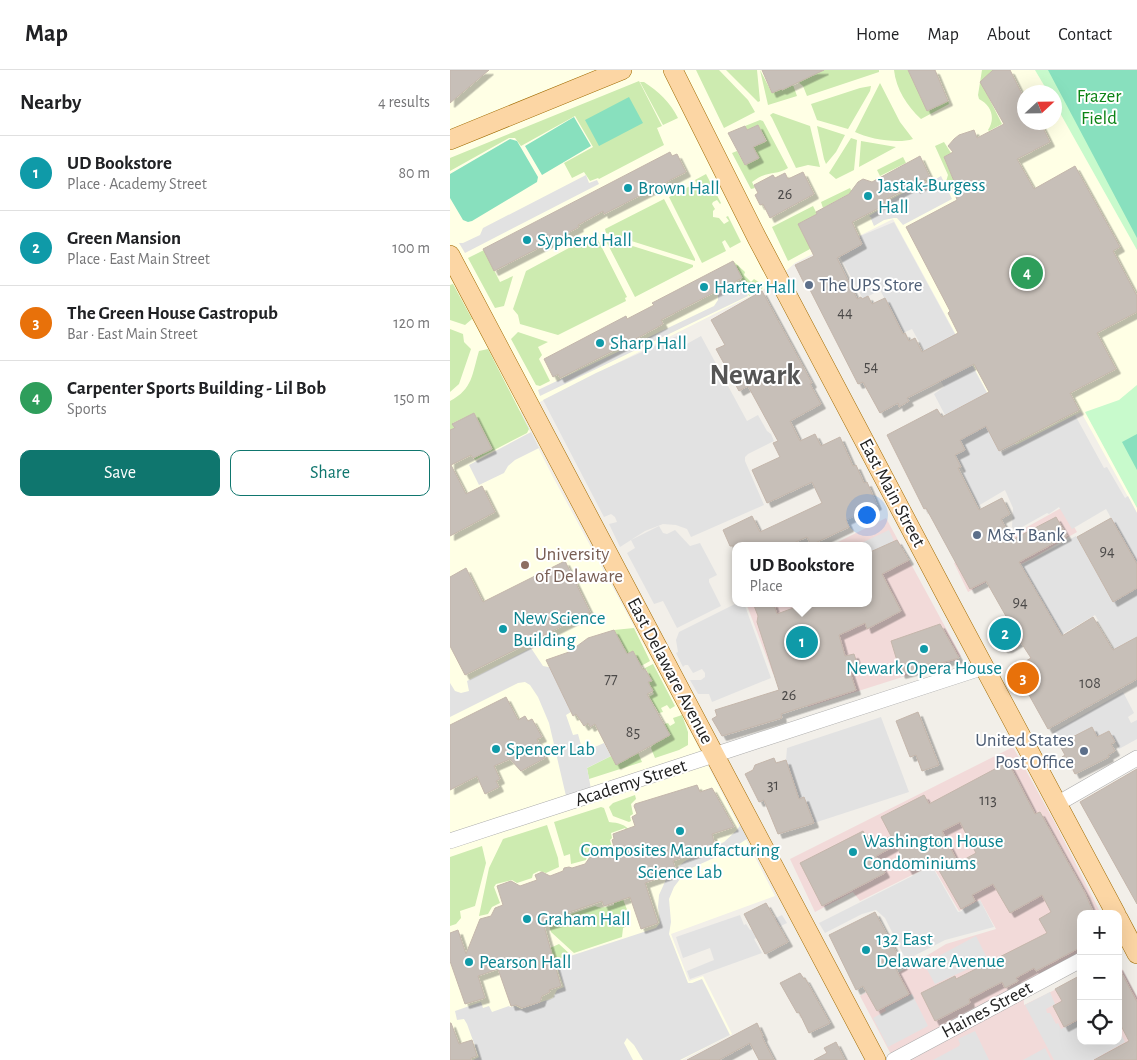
<!DOCTYPE html>
<meta charset="utf-8">
<style>
:root{--surface:#fff;--page:#f2f2f2;--text:#202124;--muted:#757577;--line:#e0e0e0;--accent:#0f766e}
body{margin:0;font-family:"Alegreya Sans",sans-serif;background:var(--page);color:var(--text)}
.controls{position:absolute;right:15px;bottom:15px;display:grid;overflow:hidden;border-radius:10px;box-shadow:0 5px 20px #0002}
.controls button{width:45px;height:45px;display:grid;place-items:center;padding:0;border:0;border-bottom:1px solid var(--line);background:var(--surface);color:var(--text);font:25px sans-serif}
.compass{position:absolute;left:567px;top:15px;width:45px;height:45px;border-radius:50%;background:var(--surface);box-shadow:0 5px 20px #0002;rotate:68deg}
.you{position:absolute;left:416px;top:444px;width:18px;height:18px;margin:-12px;border:4px solid #fff;border-radius:50%;background:#1a73e8;box-shadow:0 0 0 8px #1a73e833}
.badge{display:grid;place-items:center;width:32px;height:32px;border-radius:50%;background:var(--accent);color:#fff;font-size:16px;font-weight:700}
.pin{position:absolute;translate:-50% -50%;border:2px solid #fff;box-shadow:0 1px 5px #0006}
.popup{position:absolute;left:282px;top:472px;width:140px;height:65px;box-sizing:border-box;display:grid;place-content:center;border-radius:10px;background:var(--surface);filter:drop-shadow(0 1px 4px #0005);font-size:16px;white-space:nowrap;color:var(--muted)}
.popup b{font-size:19px;color:var(--text)}
.popup::after{content:'';position:absolute;left:50%;top:100%;margin-left:-10px;border:10px solid transparent;border-top-color:var(--surface)}
.list{margin:0;padding:0;list-style:none}
h2{display:flex;justify-content:space-between;align-items:center;height:65px;margin:0;padding:0 20px;font-size:21px}
h2 small{font-size:16px;font-weight:400;color:var(--muted)}
.list li{display:grid;grid-template-columns:32px 1fr auto;gap:15px;align-items:center;box-sizing:border-box;height:75px;padding:0 20px;border-top:1px solid var(--line)}
.list b{display:block;font-size:19px;white-space:nowrap}
.list p{margin:0;font-size:16px;white-space:nowrap;color:var(--muted)}
.list em{font-size:16px;font-style:normal;color:var(--muted)}
.actions{display:flex;gap:10px;padding:15px 20px}
.actions a{flex:1;padding:11px 0;border:1px solid var(--accent);border-radius:10px;text-align:center;font-size:18px;color:var(--accent)}
.actions .main{background:var(--accent);color:#fff}
.icon{flex:none;width:28px;height:28px;fill:none;stroke:currentColor;stroke-width:2;stroke-linecap:round;stroke-linejoin:round}
.map{position:relative;flex:none;width:687px;height:990px;overflow:hidden}
header{display:flex;align-items:center;gap:30px;box-sizing:border-box;height:70px;padding:0 25px;background:var(--surface);border-bottom:1px solid var(--line)}
header strong{font-size:24px}
nav{display:flex;gap:28px;margin-inline-start:auto;font-size:18px}
main{display:flex}
aside{flex:1;background:var(--surface)}
.map>svg:first-child{display:block}
.commercial{fill:#f2dad9}
.education{fill:#ffffe5;fill-rule:evenodd}
.grass{fill:#cdebb0}
.park{fill:#c8facc}
.pitch{fill:#88e0be}
.parking{fill:#e2e2e2}
.building{fill:#c7bfb8;stroke:#c4b6ab;fill-rule:evenodd;filter:url(#shadow)}
.lines{fill:none;stroke-linecap:round;stroke-linejoin:round}
.minor-casing{stroke:#a9a9a9;stroke-width:16}
.major-casing{stroke:#a06b00;stroke-width:20}
.minor{stroke:#fff;stroke-width:15}
.major{stroke:#fcd6a4;stroke-width:19}
.culture-dot{fill:#0f9aa8;stroke:#fff;stroke-width:2}
.service-dot{fill:#5c6f8a;stroke:#fff;stroke-width:2}
.education-dot{fill:#8d6e63;stroke:#fff;stroke-width:2}
.labels{text-anchor:middle;dominant-baseline:central;stroke-width:4;stroke-linejoin:round;paint-order:stroke}
.number-label{font-size:16px;fill:#4b4948}
.park-label{font-size:19px;fill:#0c8416;stroke:#fff}
.culture-label{font-size:19px;fill:#0d838f;stroke:#fff;text-anchor:start}
.service-label{font-size:19px;fill:#4e5e75;stroke:#fff;text-anchor:start}
.street-label{font-size:19px;fill:#222;stroke:#fff}
.education-label{font-size:19px;fill:#785e54;stroke:#fff;text-anchor:start}
.town-label{font-size:29px;font-weight:bold;fill:#555;stroke:#fff}
</style>
<header>
<strong>Map</strong>
<nav><a>Home</a><a>Map</a><a>About</a><a>Contact</a></nav>
</header>
<main>
<aside>
<h2>Nearby<small>4 results</small></h2>
<ul class="list">
<li><span class="badge" style="background:#0f9aa8">1</span><div><b>UD Bookstore</b><p>Place · Academy Street</p></div><em>80 m</em></li>
<li><span class="badge" style="background:#0f9aa8">2</span><div><b>Green Mansion</b><p>Place · East Main Street</p></div><em>100 m</em></li>
<li><span class="badge" style="background:#e8710a">3</span><div><b>The Green House Gastropub</b><p>Bar · East Main Street</p></div><em>120 m</em></li>
<li><span class="badge" style="background:#2e9e5b">4</span><div><b>Carpenter Sports Building - Lil Bob</b><p>Sports</p></div><em>150 m</em></li>
</ul>
<div class="actions"><a class="main">Save</a><a>Share</a></div>
</aside>
<div class="map">
<svg width="687" height="990" viewBox="0 0 687 990">
<defs>
<filter id="shadow"><feDropShadow dx="4.5" dy="4.5" stdDeviation="0" flood-color="#0004"/></filter>
</defs>
<rect width="100%" height="100%" fill="#f2efe9"/>
<path class="commercial" d="M613,437l14,25 -39,23 -70,37 -14,-29 73,-36z
M436,448l75,138 -5,4 -148,47 -12,-40 -23,7 -27,-71h122v-57h-33l-1,-2z
M563,677l42,76 46,91h-20v38l-58,32 1,21 57,-28v64h37v-80l19,36v63h-243l-34,-64 86,-52 50,-15 -16,-29 -21,11 -27,-46 -72,36 -7,-9 -38,20 -25,-53z"/>
<path class="education" d="M0,0h687v443l-56,-101 -65,33 -123,-226 -34,17 -3,-4 -61,31 -29,25 -246,124 33,65 129,238 93,181 -104,38 18,47 14,-5 29,58 -50,26h-232zM574,22h30v30h-30z"/>
<path class="grass" d="M246,0h23l29,30 7,12 -31,16z
M276,0h31l3,31 -2,1z
M310,0l12,23 21,-8 4,11 -29,9z
M374,0h55v2l-72,24 -4,-10 -5,-4z
M444,0h14l19,40 21,-9 1,3 -28,15c-14,-13 -25,-30 -27,-49z
M532,0h11l-12,12 21,42 -13,7 -1,-1c8,-12 3,-25 -9,-31l-1,-4z
M189,11l23,45 -5,2 7,17 -65,34 -1,-1 -8,3 -6,-9 -12,6 -8,-15 29,-16 -18,-31 -54,30 -6,-8h-6l-59,33v-13z
M190,12h4c15,10 26,20 34,36l-15,7z
M430,13l20,39 13,17c-15,5 -44,0 -58,-7z
M421,16l-1,5 -22,38 -31,-9 -6,-16 49,-16z
M323,43l37,13 10,41 -12,-2 -12,3 -24,-50 -2,-3z
M310,50l3,1 25,47c-13,8 -21,2 -36,14l3,6 -4,1 -19,-36 5,-2 8,14 14,-7 -6,-11 14,-6 -9,-16 -11,5 -2,-4z
M367,56l28,9 -9,17 -10,12 -2,-5z
M401,68l6,2 -3,30 -18,9 -7,-6z
M411,71l35,6 -37,20z
M494,72l7,11 -7,4 12,29 -3,1 -1,4 -7,-6 3,-10 -13,-29z
M453,87l3,6 -26,13 -3,-6z
M256,104l15,29 -1,1 -3,-4 -4,2 -1,2 3,5 -2,2v6l6,1 5,6 5,-3 -3,-4 2,-1 13,26 -11,6 -5,-8 -3,2 4,9 -24,12 -33,-66 23,-12 3,5 4,-1 -4,-9z
M400,118l2,4 -29,16 -2,-6z
M214,129l31,60v2l-89,-28 -1,-4z
M363,136l4,8 -19,10 8,16 6,-3 -2,12 -22,12 -16,-34z
M145,164l32,63 -2,1 1,3 -68,34 -38,-11 -2,-9 -5,-6 13,-38z
M154,167l89,28v2l-58,30z
M34,180l16,32 13,-6 -9,30 -9,2 -27,-50z
M283,191l12,11 -1,3 7,7 3,-3 6,4 3,5 -14,8z
M3,214l19,35 -7,6 -15,-5v-35z
M0,259l13,5 1,8 7,7 -12,35 -9,8z
M68,262l30,10 -10,5 4,8 -3,4 11,22 -10,5 -4,-1 -25,-46z
M38,279l41,80 -2,4 -52,27 -1,-2 18,-10 -18,-35 -21,10 2,5 -5,2v-29c23,-12 22,-27 29,-50z
M184,558l16,33 -9,5 -8,-15 -6,3 -13,-24z
M203,594l22,42 -5,3 -3,-4 -6,3 2,4 -4,1 -10,-16 5,-3 -6,-12 3,-2 -5,-11h-3z
M232,645l6,17v13l-9,5 -24,8 -4,-10 13,-24 4,-1 2,3 5,-3 -2,-5z
M188,683l4,9 -53,17 -2,-11 24,-12 5,8z
M185,725l1,4 -5,5 2,10 -3,2 1,5 -2,1 -16,-6 -4,-9 4,-4z
M151,737l3,1 5,14c10,1 16,2 22,10l-3,1 -3,-5 -14,5 1,5 -2,2 3,11 -14,5 -2,-3 -10,3 -1,4 -15,4 -1,-10 -6,2 -10,-34z
M97,755l11,33 1,9 -13,6 -7,-2 -6,3 -1,4 -15,5 -5,-3 -16,4 -2,3 6,16 -8,4 -4,7 -9,2 10,-48 14,-29z
M32,776l4,17 -11,43 -15,5 1,7 -5,6 -6,2v-69z
M172,827l6,15 1,13 -6,3 -1,9 -48,16 -23,-21 -2,-7 14,-4 -1,-4 33,-11c7,3 12,1 19,-1v-5z
M109,874l12,11 -17,5 -4,-12z"/>
<path class="park" d="M585,0h102v180l-82,-146 -1,-12h-6z
M687,315v123l-52,-96 34,-12z"/>
<path class="pitch" d="M598,0h89v168z
M179,27l14,26 -44,23 -14,-26z
M124,47l17,29 -49,29 -17,-29z
M60,69l7,2 21,36 -1,5 -65,39 -4,1 -5,-2 -13,-22v-24z
M687,364v36l-15,-28z"/>
<path class="parking" d="M136,105l3,8 8,-3 2,4 -134,69 -6,-10h4l17,-8 3,-7z
M491,106l11,23 -49,26 -6,-7h-3l-10,2 -10,6 -3,-7 1,-1 -3,-2 20,-12 1,-4 19,-10 2,3 5,-2z
M444,152l93,171 -42,22 -11,-21 10,-7 -32,-58 -9,4 -23,-43 -17,9 -23,-42 22,-12 -4,-8z
M291,211l7,15 -208,100 -2,-6 176,-84 4,-6v-8z
M227,266l6,10 18,-10 46,85 11,-6 9,16 4,3 3,7 -26,13 -3,3v4l19,44 -73,32 -4,-8 -11,-4 -13,-1 -18,7 -25,16 -11,-23 8,-2 -2,-5 -4,-3 -7,3 -61,-117 53,-27z
M625,345l29,53 3,-1 18,31 3,-2 9,17v51l-31,-55 -34,20 -13,-22 -10,7 -2,-1 -32,18 -3,-4 1,-19 -8,-18 -27,16 -16,-33 2,-1 -9,-17 10,-5 -5,-10 26,-14 15,27z
M81,362l8,16 -24,12 -7,6 -4,7 -25,12 -10,-20z
M209,456l4,7 4,1 8,-4 15,16 10,-3 17,32 -8,4v3l12,24 -44,22 -14,-27 -9,3 -27,-51 8,-5 -4,-8z
M439,460l5,11 -19,9 -7,2v-6h-13z
M626,466l37,66 24,-14v49l-22,12 -20,-34 -34,20 -40,-70z
M287,533h7l27,75 -59,24 -3,-8h-11l-8,-14h11l4,-3v-4l-3,-4 -9,4 -5,-8h-3l-2,2 -7,-14 2,-1 -2,-12 3,-8z
M81,578l12,18 10,2 17,37 -2,1 3,6 -5,3 7,20 5,-1 5,18 21,-9 7,13 -24,12 4,21 -25,7 -17,-73 -11,-26 -8,-12 -5,-3 -7,1 -68,34v-34l5,8 6,2 8,-2 -2,-10z
M673,622l11,21 -6,4 3,6 6,-3v19l-18,10 -10,-18 -12,6 -5,-10 -33,17 -6,-12z
M431,647l28,75 -95,31 -10,-25 -5,1 -13,-39 1,-12z
M292,753l8,14 -25,16 -38,17 -13,17 -5,12 2,23 -2,12 19,49h4l10,-4 28,56 -50,25h-37l-9,-15 -7,-7 -3,5 9,17h-160l6,-3 -12,-33 -3,-5 -7,1 -2,-9 26,-9 2,6 6,-2 3,6 17,-6 1,1 5,-1 6,3 32,-11 4,-8 7,-3 -9,-26 101,-33 4,-5 -2,-16 1,-12 9,-20 17,-14 39,-19 12,-11z
M482,796l26,46 4,-1v-1l18,-10 14,27 -49,13 -39,20 -21,-42 -9,-8 -14,4 -37,19 -6,-10z
M290,845l4,10 2,-1 4,6 32,-15 5,8 -33,16 8,14 -72,26 -3,-8 27,-11 -4,-12 -27,10 -7,-21z
M526,866l12,24 -53,24 -11,-20z
M600,922l5,12 -9,5 1,4h3l6,11 2,-1 3,6 20,-10v22h37v-12l7,13 -32,18h-39l-29,-55z
M462,924l16,32 -40,21 -15,-29 13,-7 -1,-3z
M525,961l14,29h-56l26,-14 1,-2 -2,-5z
M595,978l6,12h-28z"/>
<path class="building" d="M0,0h39l-39,33z
M312,0h62l-42,20 -1,-1 -9,4z
M458,0h27l13,31 -21,10z
M543,0h17l14,28v24h16l10,20 -33,17 17,30 41,-23 45,81 -7,4 24,45v16l-40,21 19,36 -46,24 9,17 -80,41 -13,-25 -26,14 5,10 -10,5 6,12 -3,1 21,42 23,-12 8,16 -9,5 11,21 44,-23 11,19 -48,26 43,74 31,-19 20,33 24,-13v42l-89,50 -34,-61 17,-10 -11,-17 -12,7h-5l-3,-3 -9,-18 16,-9 -21,-37 -16,8 -44,-81 -2,1 -37,-74 50,-26 5,8 47,-25 -15,-28 -67,34 2,3 -10,6 -1,-4 -18,10 -17,-31 -5,2 -52,-102 -2,1 -9,-18 19,-9 -16,-32 19,-10 -1,-2 33,-18 9,-12 5,-3 9,3 48,-26 10,21 -6,3 2,3 -10,6 -2,-4 -27,14 1,2 -10,5 1,2 -27,14 10,22 -25,14 20,41 4,-2 1,2 6,-3 4,8 13,-6 18,36 2,-1 4,8 6,-3 7,14 36,-19 -10,-20 2,-2 -44,-84 51,-27 -4,-13 3,-1 -12,-29 9,-5 -5,-6 6,-7 5,-4 15,-5 3,8 27,-14 -24,-42z
M308,55l8,16 -13,6 6,11 -14,7 -17,-32 17,-7 2,4z
M220,82l2,4 5,-2 9,18 -82,42 -1,-3 -14,8 -11,6 1,2 -85,44 -11,-22z
M353,102l11,22 -44,24 -7,-14 -3,1 -5,-10 3,-2 -4,-8 19,-10 2,3 10,-5 3,6z
M283,191l9,17 -81,42 2,4 -31,17 -72,37 -2,-4 -5,3 -9,-18 82,-43 1,3 27,-14 -2,-2z
M312,221l50,92 -2,1 11,20 -31,17 10,20 15,-7 6,12 19,-9 13,29 3,-1 8,18 3,-1 10,23 -31,15 3,7 -38,18 -4,-8 -20,9h-57l-7,-16 29,-14 8,16 62,-29 -10,-21 -45,21 -15,-33 28,-13 -7,-14 5,-2 -30,-55 -9,5 -23,-42 9,-4 -14,-25z
M24,343l18,36 -19,9 -2,-3 -20,10 15,29 16,-8 13,26 -45,24v-106l5,-2 -3,-4z
M661,448l26,46v24l-24,14 -36,-65z
M447,470l12,20 -27,14 19,37 -34,18 -2,-6 -26,12 6,21 9,-2 4,12 -9,3 7,21 -75,24 1,4 -60,18 -10,-17 5,-3 -2,-6 64,-20 -22,-68 1,-6 -5,-13h20l4,11 30,-11h61v-50z
M115,491l25,51 -125,63 -15,-29v-69l16,-9 17,34z
M490,554l19,34 -58,16 -10,-33z
M164,560l13,24 6,-3 10,19 2,-1 7,12 -4,1 5,9 -6,3 23,41 -54,30 -21,-41 -5,3 -2,-4 -4,3 -8,-12 -3,2 -27,-56 23,-8 19,-14z
M56,627l12,23 7,-4 3,5 4,-2 10,18 -5,2 8,19 -24,13 -11,-12 -16,7 6,13 -4,2 3,6 -14,7 -8,-18 -27,14v-65z
M468,642l21,53 -17,6 -6,-16 -6,2 -14,-36z
M642,657l5,10 12,-6 6,11 -4,2 4,7 -7,4 1,2 -34,17 -5,-10 -3,1 -5,-8 3,-2 -6,-11z
M324,688l2,5 10,-3 13,39 5,-2 10,26 -36,11 -14,-34 -5,2 -14,-28 8,-4 2,-5z
M558,692l27,52 5,-2 45,81 9,21h-13v33l-45,24 -2,-3 -18,10 2,3 -13,7 -3,-6 -33,17 1,4 -35,18 -14,-28 34,-17 1,3 91,-46 -8,-14 12,-7 -9,-17 -32,18 -17,-29 -21,11 3,6 -14,8 -29,-51 -24,12 -12,-25 -20,11 9,17 -63,33 -22,-43 63,-32 8,15 20,-10 -10,-19 43,-22 5,9zM510,752l16,31 -18,10 -16,-32z
M687,699v135l-57,-102z
M247,715l3,7 12,-4 22,39 -22,7 3,12 -42,15 2,7 -7,7 -23,8 13,40 -17,6 -11,-32 -26,9 -2,-5 -44,15 2,5 -16,5 17,60 -12,4 1,2 -8,4 -2,6 -18,6 -6,-3 -5,1 -13,-37 -20,7 7,22 -20,6 -15,-43v-28l8,-3 8,24 14,-35 11,-3 4,-8 8,-3 -6,-19 14,-5 9,5 17,-6 -2,-5 7,-3 8,4 13,-5 1,-3 5,-1 3,1 13,-4 5,-7 5,-2 9,3 12,-4 -4,-14 2,-1 -1,-5 22,-8 -3,-9 5,-3 -3,-8 1,-2z
M316,833l22,39 -23,12 -21,-40z
M425,842l28,53 -7,4 13,25 -32,17 -14,-25 -7,4 -27,-55z
M668,896l19,36v58h-43l35,-19 -11,-21z
M350,903l4,6 1,-1 25,45 -21,10 -10,-21 -2,1 -17,-30z
M631,905v43l-17,9 -11,-21 9,-5 -7,-12z
M0,953h1l8,21 13,-4 5,16 -6,2v2h-21z
M307,953l6,13 -1,1 12,23h-15l-9,-17 -31,17h-32z
M386,972l9,18h-31l13,-7 -3,-5z"/>
<g class="lines">
<defs>
<path id="minor" d="M607,734l80,-46
M0,771l534,-174
M444,990l187,-100"/>
<path id="major" d="M223,0l84,168 194,367 165,309
M0,70l172,-70
M0,185l426,805
M668,848l19,36"/>
</defs>
<use href="#minor" class="minor-casing"/>
<use href="#major" class="major-casing"/>
<use href="#minor" class="minor"/>
<use href="#major" class="major"/>
</g>
<g class="culture-dot">
<circle cx="178" cy="118" r="5"/>
<circle cx="418" cy="126" r="5"/>
<circle cx="77" cy="170" r="5"/>
<circle cx="254" cy="217" r="5"/>
<circle cx="150" cy="273" r="5"/>
<circle cx="53" cy="559" r="5"/>
<circle cx="474" cy="579" r="5"/>
<circle cx="46" cy="679" r="5"/>
<circle cx="230" cy="761" r="5"/>
<circle cx="403" cy="782" r="5"/>
<circle cx="77" cy="849" r="5"/>
<circle cx="416" cy="880" r="5"/>
<circle cx="19" cy="892" r="5"/>
</g>
<g class="service-dot">
<circle cx="359" cy="215" r="5"/>
<circle cx="527" cy="465" r="5"/>
<circle cx="634" cy="681" r="5"/>
</g>
<circle class="education-dot" cx="75" cy="495" r="5"/>
<g class="labels">
<g class="number-label">
<text x="335" y="124">26</text>
<text x="395" y="242">44</text>
<text x="421" y="296">54</text>
<text x="657" y="481">94</text>
<text x="570" y="532">94</text>
<text x="161" y="609">77</text>
<text x="640" y="613">108</text>
<text x="339" y="625">26</text>
<text x="183" y="662">85</text>
<text x="323" y="715">31</text>
<text x="538" y="730">113</text>
</g>
<g class="park-label">
<text x="649" y="26">Frazer<tspan x="649" dy="22">Field</tspan></text>
</g>
<g class="culture-label">
<text x="428" y="115">Jastak-Burgess<tspan x="428" dy="22">Hall</tspan></text>
<text x="188" y="118">Brown Hall</text>
<text x="87" y="170">Sypherd Hall</text>
<text x="264" y="217">Harter Hall</text>
<text x="160" y="273">Sharp Hall</text>
<text x="63" y="548">New Science<tspan x="63" dy="22">Building</tspan></text>
<text x="474" y="598" text-anchor="middle">Newark Opera House</text>
<text x="56" y="679">Spencer Lab</text>
<text x="413" y="771">Washington House<tspan x="413" dy="22">Condominiums</tspan></text>
<text x="230" y="780" text-anchor="middle">Composites Manufacturing<tspan x="230" dy="22">Science Lab</tspan></text>
<text x="87" y="849">Graham Hall</text>
<text x="426" y="869">132 East<tspan x="426" dy="22">Delaware Avenue</tspan></text>
<text x="29" y="892">Pearson Hall</text>
</g>
<g class="service-label">
<text x="369" y="215">The UPS Store</text>
<text x="537" y="465">M&amp;T Bank</text>
<text x="624" y="670" text-anchor="end">United States<tspan x="624" dy="22">Post Office</tspan></text>
</g>
<g class="street-label">
<text transform="translate(442 423) rotate(62)">East Main Street</text>
<text transform="translate(220 601) rotate(62)">East Delaware Avenue</text>
<text transform="translate(181 713) rotate(-18)">Academy Street</text>
<text transform="translate(537 940) rotate(-28)">Haines Street</text>
</g>
<g class="education-label">
<text x="85" y="484">University<tspan x="85" dy="22">of Delaware</tspan></text>
</g>
<g class="town-label">
<text x="305" y="305">Newark</text>
</g>
</g>
</svg>
<div class="controls">
<button>+</button>
<button>−</button>
<button><svg class="icon" aria-label="locate" viewBox="0 0 24 24"><circle cx="12" cy="12" r="6"/><path d="M12 2v4M12 18v4M2 12h4M18 12h4"/></svg></button>
</div>
<svg class="compass" viewBox="-18 -18 36 36"><path d="M0-13l5 13h-10z" fill="#e53935"/><path d="M0 13l5-13h-10z" fill="#757577"/></svg>
<div class="you"></div>
<div class="pin badge" style="left:352px;top:572px;background:#0f9aa8">1</div>
<div class="popup"><b>UD Bookstore</b>Place</div>
<div class="pin badge" style="left:555px;top:564px;background:#0f9aa8">2</div>
<div class="pin badge" style="left:573px;top:608px;background:#e8710a">3</div>
<div class="pin badge" style="left:577px;top:203px;background:#2e9e5b">4</div>
</div>
</main>
